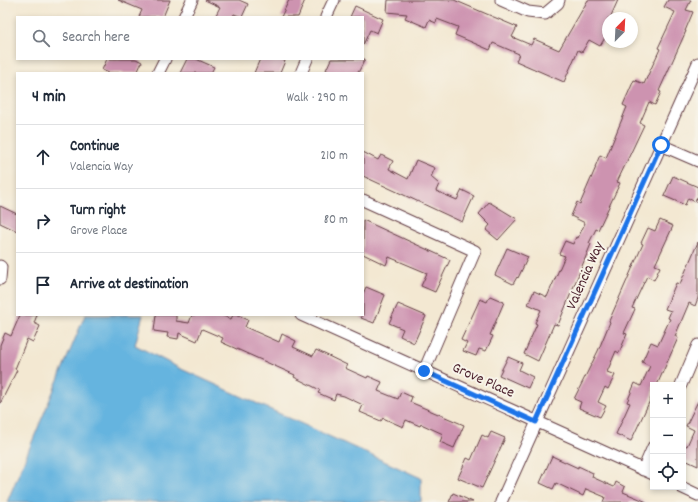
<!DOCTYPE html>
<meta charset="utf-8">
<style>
:root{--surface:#fff;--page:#f2f2f3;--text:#1f2937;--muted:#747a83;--line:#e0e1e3}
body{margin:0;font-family:Dekko,sans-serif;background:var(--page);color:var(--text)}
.controls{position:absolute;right:12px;bottom:12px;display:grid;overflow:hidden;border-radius:0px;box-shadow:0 2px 6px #0003}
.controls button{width:36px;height:36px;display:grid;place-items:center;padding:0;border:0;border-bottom:1px solid var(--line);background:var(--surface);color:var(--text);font:20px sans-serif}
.compass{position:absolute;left:602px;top:12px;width:36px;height:36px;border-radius:50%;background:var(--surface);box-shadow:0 2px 6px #0003;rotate:24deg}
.stop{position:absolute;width:12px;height:12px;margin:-9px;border:3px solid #1a73e8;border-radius:50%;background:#fff}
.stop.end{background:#1a73e8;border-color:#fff;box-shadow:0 1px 4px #0008}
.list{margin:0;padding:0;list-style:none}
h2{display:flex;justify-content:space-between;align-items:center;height:52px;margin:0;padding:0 16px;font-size:17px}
h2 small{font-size:13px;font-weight:400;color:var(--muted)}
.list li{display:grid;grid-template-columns:26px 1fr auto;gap:12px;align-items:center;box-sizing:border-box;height:64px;padding:0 16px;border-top:1px solid var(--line)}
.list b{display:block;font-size:15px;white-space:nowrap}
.list p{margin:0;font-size:13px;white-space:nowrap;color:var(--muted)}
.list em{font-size:13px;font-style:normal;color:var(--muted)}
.icon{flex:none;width:22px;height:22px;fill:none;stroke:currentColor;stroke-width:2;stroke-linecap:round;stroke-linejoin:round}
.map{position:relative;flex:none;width:698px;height:502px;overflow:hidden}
.search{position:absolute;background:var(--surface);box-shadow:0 2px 6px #0003;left:16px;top:16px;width:348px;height:44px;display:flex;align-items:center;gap:10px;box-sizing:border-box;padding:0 14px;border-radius:0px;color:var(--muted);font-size:15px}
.panel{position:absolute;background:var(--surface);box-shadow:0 2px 6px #0003;left:16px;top:72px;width:348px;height:244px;border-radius:0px}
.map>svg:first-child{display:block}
.water{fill:#65b4df;stroke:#586a85}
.building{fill:#cd93b0}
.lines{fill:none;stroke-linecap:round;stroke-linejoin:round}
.street-casing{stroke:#633d44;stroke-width:13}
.street{stroke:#fff;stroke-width:11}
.route{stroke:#1a73e8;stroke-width:5}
.labels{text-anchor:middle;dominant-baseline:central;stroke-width:4;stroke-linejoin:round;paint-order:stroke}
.street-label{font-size:15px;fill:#4a1f2b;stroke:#f7f3e8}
</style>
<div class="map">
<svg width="698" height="502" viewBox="0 0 698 502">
<rect width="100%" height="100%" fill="#f7f3e8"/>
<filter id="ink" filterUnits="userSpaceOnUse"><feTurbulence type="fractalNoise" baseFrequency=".025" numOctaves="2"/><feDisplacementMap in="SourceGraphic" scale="8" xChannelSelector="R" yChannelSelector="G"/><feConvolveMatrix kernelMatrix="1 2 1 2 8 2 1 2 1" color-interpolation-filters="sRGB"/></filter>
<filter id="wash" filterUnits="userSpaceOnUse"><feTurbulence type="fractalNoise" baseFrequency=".012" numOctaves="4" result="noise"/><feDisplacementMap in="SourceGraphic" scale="16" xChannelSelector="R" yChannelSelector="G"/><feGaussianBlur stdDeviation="0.9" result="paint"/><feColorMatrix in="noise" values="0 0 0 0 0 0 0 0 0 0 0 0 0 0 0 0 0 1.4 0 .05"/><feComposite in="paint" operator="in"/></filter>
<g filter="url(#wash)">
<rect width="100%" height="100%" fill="#f3e8d2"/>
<path class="water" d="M85,315h58l-8,30 44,23 242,110v24h-414z"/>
<g id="blocks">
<path class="building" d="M118,0h52l-7,17h-24l3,-7z
M205,0h34l9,4 -6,13 -8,-3 -1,3h-18l5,-10z
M289,0h16l-7,17h-17z
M388,0h66l63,27 -5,10 19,8 3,-6 25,11 29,-50h30l-8,18h-2v15l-8,13 -11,-6 -7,12 -4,-2 -14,32 -48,-21 3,-7 -26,-11 -3,7 -35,-15 3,-8 -21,-8 -1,4 -7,-3 -3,7 -21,-9 2,-4 -20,-2z
M668,0h23l-5,10 7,2 -8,19h1l-27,60 2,1 -6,13 -6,-3 -9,21 4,2 -27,57 3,1 -22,47 -2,-1 -7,14 2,1 -33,81 -4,-1 -16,37 -14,-7 13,-30 -2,-1 6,-13 -13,-6 6,-13 13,6 18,-41 -6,-2 6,-13 8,3 3,-7 2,1 7,-15 -14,-7 6,-14 3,2 16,-37h-1l5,-12 6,3 21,-51 -4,-2 11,-25 10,4 16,-35 -2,-1 17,-36 -11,-5z
M355,6l28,13 -6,14 -7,-3 -7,15v-28h-13z
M107,59h29l6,3 -5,11h-28l-7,-3z
M187,59h9l18,8 -3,6h-31z
M260,59h21l4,2 -5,12h-26z
M331,59h34l-7,14h-25l-7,-3z
M363,152l15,8 3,-5 12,6 -4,8 19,10 8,-19 19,8 -4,9 8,7 -3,7 21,9 5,-10 12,6 -12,26 -99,-46z
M673,176l25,11v8l-3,7 -7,-4 -3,7 -21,-9z
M489,202l28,17 -19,21 -12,-10 4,-5 -11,-11z
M0,206l17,8v17l-17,-8z
M363,220l87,40 -15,32 -14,-6 6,-13 -38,-16 -3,8 -23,-11z
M660,220l13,6 -18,39 5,2 -6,13 -7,-4 -15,32 3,1 -11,24 3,1 -8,19 -3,-2 -9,21 8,3 -7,14 -3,-2 -7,15 8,4 -6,11 -21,-9 2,-6 -7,-3 24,-48 12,-29 -1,-1 34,-77 -2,-1 7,-15 7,3z
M698,242v56l-3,8 -6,-3 -14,33 3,2 -21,47h-4v9l-22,47 -15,-7 14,-31 -3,-1 8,-19 6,3 9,-20 -8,-4 9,-20 7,3 12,-26 -2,-1 3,-7 -6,-2 11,-26 4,1z
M507,248l21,9 -10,21 -1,-1 -4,7 -18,-9z
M366,287l19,8 -11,28 -13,-5 2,-3v-21z
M490,296l14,6 -14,33 3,1 -7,15 -7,-2 -3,7 -13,-5 4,-8 -6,-3 19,-41 7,3z
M398,304l28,12 -12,27 -14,-7 3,-7 -14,-6z
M20,315h17l-3,8 6,3 -7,16 -6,-3 -12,30 2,1 -17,34v-59l5,-12 6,3z
M156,315h20v6l13,2 3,-8h29l10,4 2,-4h5l10,5 -3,7 34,15 3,-8 14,7 -3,6 20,9 3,-6 31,15 -2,3 22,10 1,-2 14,6 -4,9 20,8 3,-7 11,5 -2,5 54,23 -10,23 -14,-6 3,-8 -22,-10 -1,2 -14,-6 -3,7 -20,-9 -2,3 -21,-9 3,-7 -19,-9 -8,-2 -2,6 -16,-7 2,-3 -26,-13 1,-2 -74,-33 2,-4 -21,-9 -5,12 -18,-8 -1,6 -11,-2 1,-4 -14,-2z
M508,357l14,6 -3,7 14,7 -5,11 -29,-13z
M698,401v65l-15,-7v-14l4,1 7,-16 -8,-4z
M491,432l14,6 -23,50 -24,-10 9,-20 4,2 11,-25 6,3z
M552,456l26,12v-2l15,7 -1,4 22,10 2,-5 9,5 -2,5 24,10h-44l2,-5 -19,-8 -3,7 -27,-13 -3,6 -13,-6z
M453,493l20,9h-24z"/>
</g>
</g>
<g filter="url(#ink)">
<use href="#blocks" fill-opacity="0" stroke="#633d44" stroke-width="1"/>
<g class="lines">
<defs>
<path id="street" d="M501,0l27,12 17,2 13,-11 1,-3
M184,17l8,-17
M326,17l8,-17
M158,73l7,-14
M301,73l6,-14
M661,145l37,16
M363,200l112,51 -51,120
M0,266l1,1 -1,12
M301,315l352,159
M681,385l17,-40
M643,470l10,-23
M681,487l17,8
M501,502l197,-439"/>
</defs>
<use href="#street" class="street-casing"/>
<use href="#street" class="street"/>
</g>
</g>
<g class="lines" filter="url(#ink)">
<path class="route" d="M424,371l112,51 125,-277"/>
</g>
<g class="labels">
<g class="street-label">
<text transform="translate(586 276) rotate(-66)">Valencia Way</text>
<text transform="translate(483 381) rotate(24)">Grove Place</text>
</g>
</g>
</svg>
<div class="controls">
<button>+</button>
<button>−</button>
<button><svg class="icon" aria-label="locate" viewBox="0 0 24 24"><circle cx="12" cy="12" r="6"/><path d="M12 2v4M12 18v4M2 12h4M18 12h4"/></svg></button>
</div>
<svg class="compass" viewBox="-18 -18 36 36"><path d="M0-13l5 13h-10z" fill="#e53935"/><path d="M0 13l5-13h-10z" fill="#747a83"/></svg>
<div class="stop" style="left:661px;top:145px"></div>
<div class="stop end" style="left:424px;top:371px"></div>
<div class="search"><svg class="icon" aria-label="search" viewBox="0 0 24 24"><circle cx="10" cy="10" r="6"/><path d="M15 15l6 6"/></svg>Search here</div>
<section class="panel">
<h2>4 min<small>Walk · 290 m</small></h2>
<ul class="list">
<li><svg class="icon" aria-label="ahead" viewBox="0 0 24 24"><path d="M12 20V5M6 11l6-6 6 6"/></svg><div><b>Continue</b><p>Valencia Way</p></div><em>210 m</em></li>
<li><svg class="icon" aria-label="right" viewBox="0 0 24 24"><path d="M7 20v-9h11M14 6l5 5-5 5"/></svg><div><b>Turn right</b><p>Grove Place</p></div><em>80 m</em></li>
<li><svg class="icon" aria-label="arrive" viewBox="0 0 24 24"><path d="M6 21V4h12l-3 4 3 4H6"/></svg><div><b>Arrive at destination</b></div></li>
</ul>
</section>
</div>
